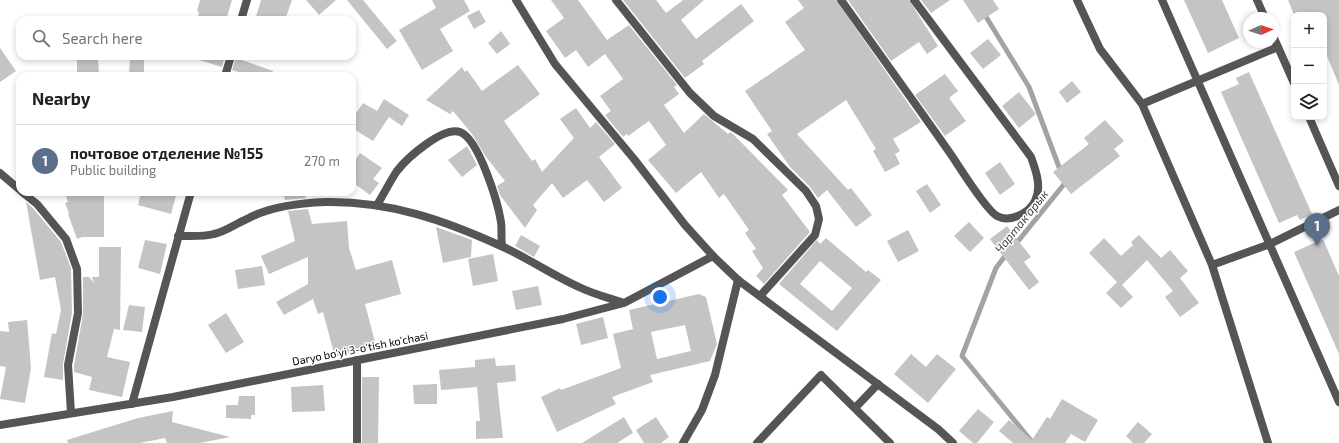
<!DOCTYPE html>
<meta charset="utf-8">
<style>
:root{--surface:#fff;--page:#f6f6f6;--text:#202124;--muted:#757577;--line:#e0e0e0;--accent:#d93025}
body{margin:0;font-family:"Exo 2",sans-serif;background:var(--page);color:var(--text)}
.controls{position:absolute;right:12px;top:12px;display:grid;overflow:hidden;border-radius:8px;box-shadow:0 2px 6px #0003}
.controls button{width:36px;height:36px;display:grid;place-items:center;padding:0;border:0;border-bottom:1px solid var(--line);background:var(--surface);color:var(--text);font:20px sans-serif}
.compass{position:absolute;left:1243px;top:12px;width:36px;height:36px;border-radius:50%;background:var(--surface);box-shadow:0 2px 6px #0003;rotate:87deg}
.you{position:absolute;left:660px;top:297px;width:14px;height:14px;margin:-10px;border:3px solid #fff;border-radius:50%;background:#1a73e8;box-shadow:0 0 0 6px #1a73e833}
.badge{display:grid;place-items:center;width:26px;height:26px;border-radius:50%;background:var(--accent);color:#fff;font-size:13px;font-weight:700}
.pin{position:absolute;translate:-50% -33px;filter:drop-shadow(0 1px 2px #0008)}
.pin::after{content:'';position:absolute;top:21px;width:14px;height:12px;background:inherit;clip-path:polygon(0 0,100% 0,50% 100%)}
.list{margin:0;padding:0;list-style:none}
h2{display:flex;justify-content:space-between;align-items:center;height:52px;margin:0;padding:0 16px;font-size:17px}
h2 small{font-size:13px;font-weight:400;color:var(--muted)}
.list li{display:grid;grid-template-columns:26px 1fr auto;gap:12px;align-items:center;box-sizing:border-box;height:72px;padding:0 16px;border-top:1px solid var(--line)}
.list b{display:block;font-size:15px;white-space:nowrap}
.list p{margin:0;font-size:13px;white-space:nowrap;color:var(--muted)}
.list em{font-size:13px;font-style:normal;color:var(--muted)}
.icon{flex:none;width:22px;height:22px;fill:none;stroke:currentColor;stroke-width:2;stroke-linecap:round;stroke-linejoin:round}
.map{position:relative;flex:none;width:1339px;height:443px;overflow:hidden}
.search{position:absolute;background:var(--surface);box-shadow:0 2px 6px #0003;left:16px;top:16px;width:340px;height:44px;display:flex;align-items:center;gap:10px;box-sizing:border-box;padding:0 14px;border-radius:12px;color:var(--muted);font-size:15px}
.panel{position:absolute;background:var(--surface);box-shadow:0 2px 6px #0003;left:16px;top:72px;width:340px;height:124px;border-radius:12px}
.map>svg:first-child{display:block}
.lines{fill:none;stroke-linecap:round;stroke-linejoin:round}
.stream{stroke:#a3a3a3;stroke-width:5}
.building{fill:#c4c4c4;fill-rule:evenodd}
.service{stroke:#555;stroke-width:8}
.minor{stroke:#555;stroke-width:8}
.tertiary{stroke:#555;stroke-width:8}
.labels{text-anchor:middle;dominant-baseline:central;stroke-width:3;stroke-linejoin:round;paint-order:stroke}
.street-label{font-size:11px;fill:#000;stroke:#fff}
.water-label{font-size:12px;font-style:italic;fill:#444;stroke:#fff}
</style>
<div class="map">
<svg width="1339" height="443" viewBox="0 0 1339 443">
<rect width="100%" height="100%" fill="#fff"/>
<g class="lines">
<path class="stream" d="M980,0v7l49,80 36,96 -50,62
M1008,252l-12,16 -34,88 71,87"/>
</g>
<path class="building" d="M200,0h32l-6,20h-29l2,-8 -2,-1z
M261,0h31l-7,20h-30z
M306,0h30l-17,15z
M347,0h16l34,41 -10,8z
M432,0h32l6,11 -30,18 13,22 -31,19 -23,-40 37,-22z
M551,0h27l29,40 22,-15 48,60 -3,2 5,7 -15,11 20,28 20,-19 24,20 2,-2 3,2 55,56 -6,5 28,37 -46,52 -8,-8 7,-8 -11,-17 4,-2 -11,-16 4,-3 -25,-36 -5,4 -18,-26 -25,21 -28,-33 18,-15 -17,-24 -21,15 -1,-2 -4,3 -18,-22 6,-4 -11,-15 23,-17 -18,-25 -17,13 -12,-17 -11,8 -19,-27 18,-13z
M623,0h33l10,13 17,-13h21l-23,20 15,19 45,-35 13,17 -52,40 2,3 -19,14z
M798,0h38l85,122 -28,17 7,12 -5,3 5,10 -15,8 -12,-21 3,-2 -30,-49 -49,34 51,56 3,-2 21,27 -16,12 -29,-37 -9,8 -8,-11 -20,-20 -23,-33 5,-3 -27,-40 60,-41 -20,-28 19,-14z
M848,0h61l29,46 -11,8 -8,-12 -28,19z
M921,0h29l-19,13z
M963,0h30l6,9 -21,14z
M1184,0h38l17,38 -31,15z
M1288,0h51v85l-15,-36v-34h-30z
M479,10l7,12 -12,7 -7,-13z
M501,31l9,13 -13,10 -9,-11z
M988,39l13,16 -18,14 -13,-16z
M0,48l16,23 -16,11z
M77,56h21l1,20h-22z
M130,56h14v20h-15z
M196,56h29l-3,11 -26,-8z
M236,58l37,13 -2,5h-20l-19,-6z
M518,65l22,29 -36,27 28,40 3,-2 7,13 32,-34 -14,-19 16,-11 14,20 6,-6 19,22 -16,13 23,31 -18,14 -17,-22 -24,18 -11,-15 -19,22 4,5 -12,18 -25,-33 -3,-9 8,-5 -19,-24 -14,-23 -19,-23 -3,3 -24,-14 36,-33 3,5 2,-2 15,21z
M1249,72l63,142 -12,6 -3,-5 -18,8 -58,-131 18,-8 -3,-6z
M945,74l13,17 -9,7 17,23 -21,15 -30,-41z
M1072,81l9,11 -14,11 -8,-11z
M1019,92l17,22 -17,14 -17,-22z
M384,99l25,16 -7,11 -13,-9 -16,24 -21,-13v-9l11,-16 14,8z
M1105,120l19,21 -10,8 6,7 -49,38 -18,-22 36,-28 -5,-6z
M467,146l10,19 -15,12 -14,-17z
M360,153l22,15 -9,11 6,4 -9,12 -18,-13v-17z
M1000,162l15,22 -15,11 -15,-22z
M927,184l14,21 -11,8 -14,-22z
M141,192h36l-6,22 -33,-9z
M283,192h21l2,6 -21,2z
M66,196h38v41h-22l-5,2 -9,-25 1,-1 -4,-10 3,-1z
M26,202l7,6 28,34 10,26 1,45 -9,51v16l-19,-3 8,-44 4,1 5,-24 -6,-33 -15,3z
M308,209l4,15 35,-3 2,27 7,22 36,-10 9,34 -36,10 11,42 -41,11 -12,-45 -5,2 -5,-15 -29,16 -8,-13 32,-18v-27l-39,17 -8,-18 34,-15 -7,-30z
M969,222l15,16 -14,14 -16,-16z
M1007,226l24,31 -7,5 15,20 -10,8 -39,-51z
M436,227l36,13 -1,17 -28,6z
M908,230l11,21 -21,11 -11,-21z
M521,235l19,11 -6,11 -19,-11z
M1139,235l22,23 9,-8 18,21 -8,7 19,25 -19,14 -15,-20 8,-6 -26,-31 -25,25 11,12 -12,11 -15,-15 11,-11 -28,-29 15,-15 17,18 12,-11 -2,-3z
M826,238l40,34 2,-2 13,10 -44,51 -58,-47 38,-44 3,4zM820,261l32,27 -20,23 -32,-27z
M1323,239l16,37v78l-45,-102z
M145,240l22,4 -7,30 -22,-6z
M99,247h22l-1,83 -6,-1 -7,28 23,5 -8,35 -33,-7 3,-13 -18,-5v-7l9,-51v-37h6l5,6 -2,-6h7z
M493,254l5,27 -25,5 -5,-27z
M262,266l3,19 -27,4 -3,-19z
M538,286l4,19 -26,5 -4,-19z
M699,294l7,3 11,47 -7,17 -60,14 3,7 -41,15 4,7 -59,28 -16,-35 19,-9 1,2 60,-22 -8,-34 20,-5 -4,-19zM685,325l6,26 -34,8 -6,-27z
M129,305l16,2 -3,25 -19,-2z
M226,313l18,29 -18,11 -18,-28z
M603,317l5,21 -27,7 -5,-21z
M27,320l4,48 -6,35 -25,-4 6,-32 -6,-1v-35l9,1 -1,-10z
M911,354l15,13 11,-13 19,15 -28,34 -34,-29z
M495,358l1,8 19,-1 1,16 -19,2 6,55 -27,1v-18h4l-3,-34 -36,3 -2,-20 36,-3v-7z
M362,377h17l-1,66h-16z
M437,384v20h-23l-1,-19z
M323,385l2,26 -33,1 -1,-25z
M239,396h16v19h-4v4l-25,-1v-13h12z
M1062,399l36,21 -13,22 -14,-8 -6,9h-52l-14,-12 10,-11 23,20 15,-23 3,2z
M978,409l16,13 -17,21h-4l-14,-12z
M173,411l-1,11 58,15 -30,6h-33l-2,-5 -25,5h-72l-1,-3 71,-22z
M624,417l9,16 -16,10h-35z
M656,417l13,20 -8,6h-17l-8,-13z
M1138,422l14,12 -8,9h-11l-7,-7z"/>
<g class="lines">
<path class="service" d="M616,0l74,93 24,23 39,23 53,52 10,15 3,13 -4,16 -55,61
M841,0c37,52 74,103 111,156 8,12 34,54 45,60 13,7 32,-3 38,-15 7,-14 1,-30 -4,-44l-117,-157
M1077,0l23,49 42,55 70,161 56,178
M1162,0l177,402
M1142,104l136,-57
M377,205c7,-11 13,-24 20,-34 10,-13 46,-45 63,-39 19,7 38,71 41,90 1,8 0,16 1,24
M1212,265l58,-21 69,-34
M855,408l23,-24
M357,443v-83
M757,443l64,-68 69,68"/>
<path class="minor" d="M1257,0l8,18
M241,20l6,-20
M1273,36l21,47
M225,76l6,-20
M1309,117l30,69
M0,173l20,17
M22,192l15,12 29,35 11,30 1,44 -10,52 3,48
M178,236c12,0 25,1 36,-2 13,-3 21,-10 33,-15 23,-13 53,-16 79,-17 63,-1 118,18 175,44 27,12 51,29 78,41 14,7 30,11 45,16
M132,404l59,-212
M0,425l173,-28 390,-78 61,-16 89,-47
M683,443l19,-33 13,-35 23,-95"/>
<path class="tertiary" d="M516,0l39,64 79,95 51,66 28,31 25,24 200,149 15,14"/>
</g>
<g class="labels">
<g class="street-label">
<text transform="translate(360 348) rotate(-11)">Daryo bo'yi 3-o'tish ko'chasi</text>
</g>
<g class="water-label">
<text transform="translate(1021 221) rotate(-51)">Чартак арык</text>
</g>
</g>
</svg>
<div class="controls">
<button>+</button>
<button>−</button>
<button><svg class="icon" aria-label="layers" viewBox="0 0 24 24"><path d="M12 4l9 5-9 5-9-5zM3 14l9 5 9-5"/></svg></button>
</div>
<svg class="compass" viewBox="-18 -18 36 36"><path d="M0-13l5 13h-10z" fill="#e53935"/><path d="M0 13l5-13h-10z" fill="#757577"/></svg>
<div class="you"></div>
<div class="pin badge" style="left:1317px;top:246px;background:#5c6f8a">1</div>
<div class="search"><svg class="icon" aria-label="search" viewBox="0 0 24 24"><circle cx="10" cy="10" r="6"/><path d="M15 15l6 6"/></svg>Search here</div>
<section class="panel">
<h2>Nearby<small></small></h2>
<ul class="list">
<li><span class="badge" style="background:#5c6f8a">1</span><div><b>почтовое отделение №155</b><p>Public building</p></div><em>270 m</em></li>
</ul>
</section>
</div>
